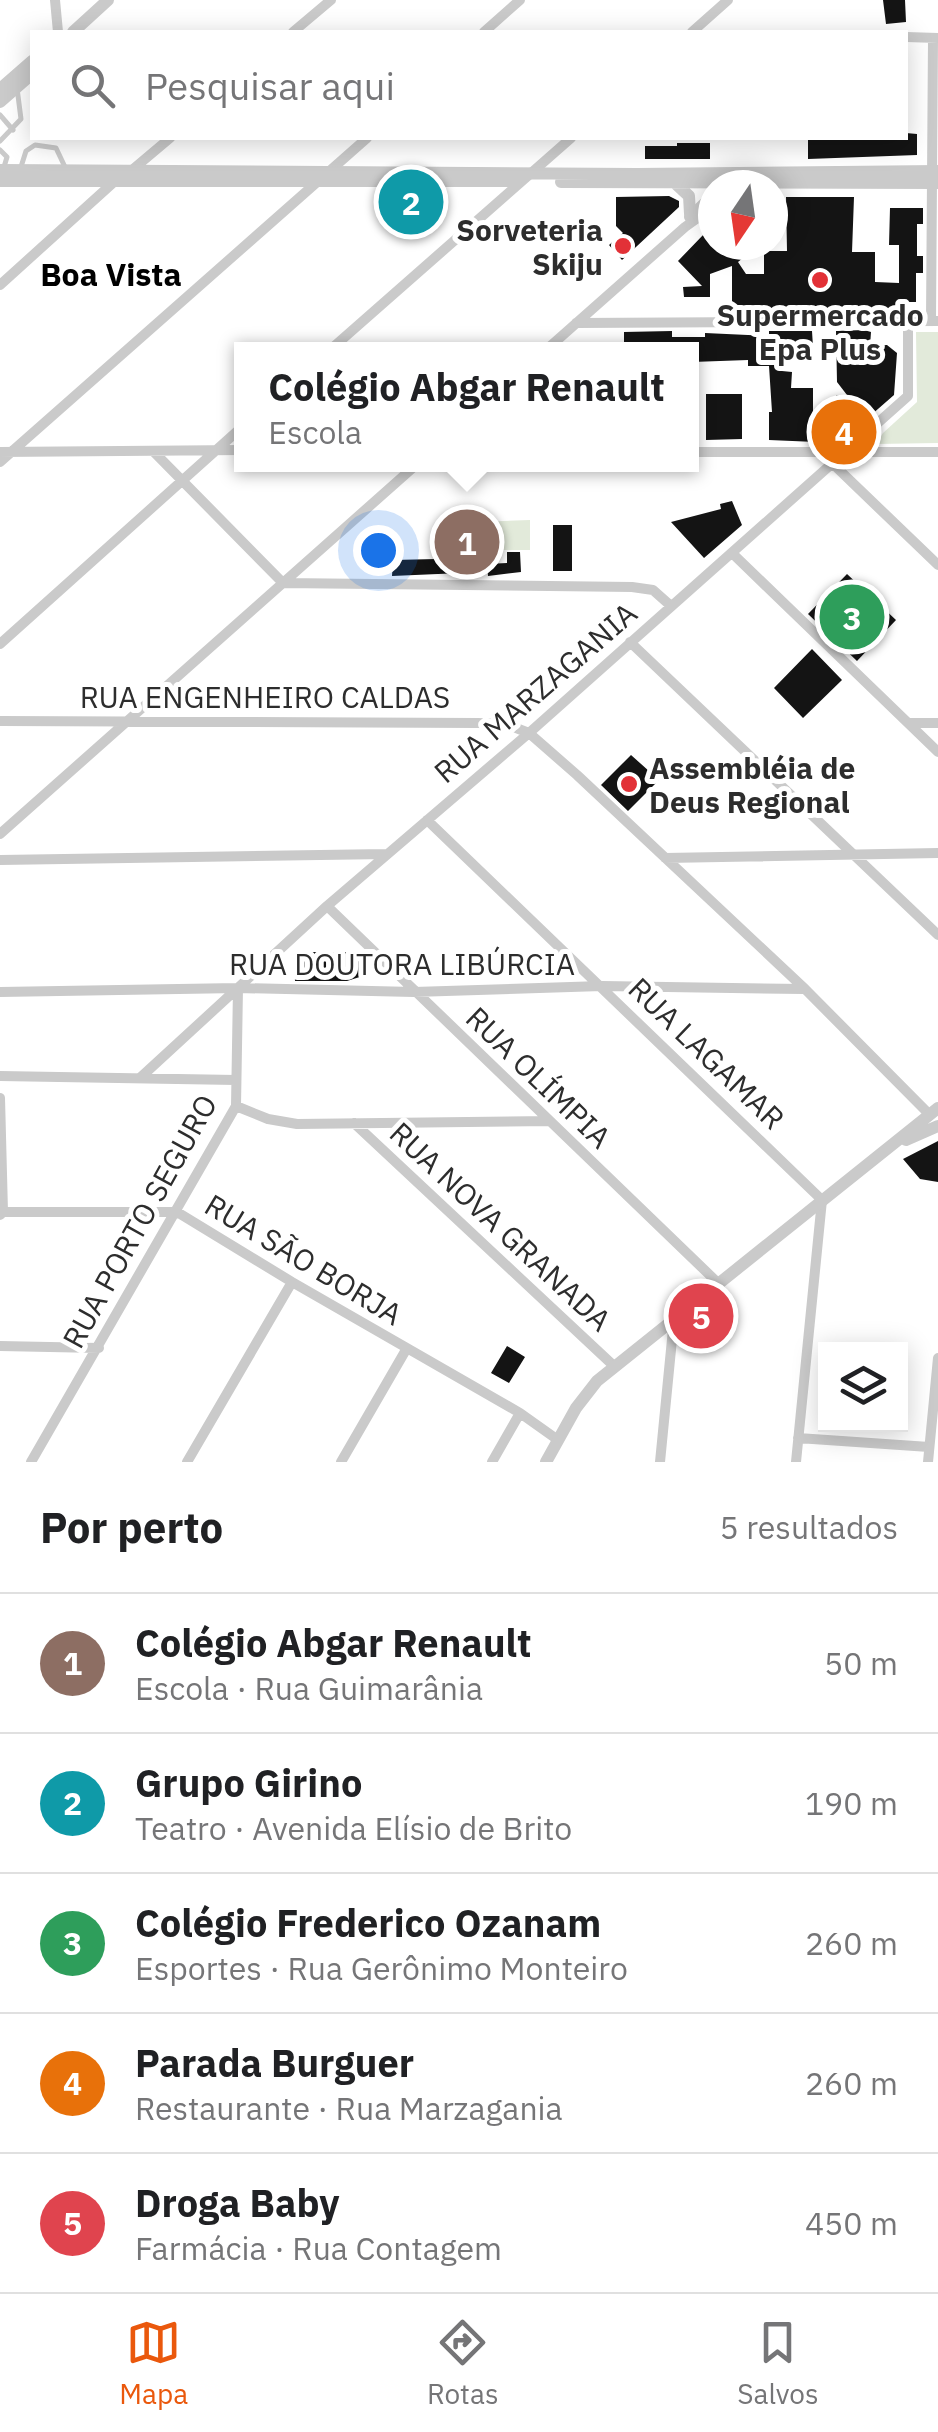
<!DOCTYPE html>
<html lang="pt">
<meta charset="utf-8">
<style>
:root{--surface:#fff;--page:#f2f2f2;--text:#202124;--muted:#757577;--line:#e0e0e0;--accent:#ea580c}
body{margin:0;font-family:"IBM Plex Sans",sans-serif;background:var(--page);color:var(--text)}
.controls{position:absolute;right:30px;bottom:30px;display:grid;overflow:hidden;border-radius:0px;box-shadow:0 5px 25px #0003}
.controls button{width:90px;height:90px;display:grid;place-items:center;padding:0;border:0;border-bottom:2px solid var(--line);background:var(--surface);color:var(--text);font:50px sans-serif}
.compass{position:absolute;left:698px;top:170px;width:90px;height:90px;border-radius:50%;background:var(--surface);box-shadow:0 5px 25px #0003;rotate:193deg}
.you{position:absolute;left:378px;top:550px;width:35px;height:35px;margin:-25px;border:8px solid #fff;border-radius:50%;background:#1a73e8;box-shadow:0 0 0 15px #1a73e833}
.badge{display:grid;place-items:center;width:65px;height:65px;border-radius:50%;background:var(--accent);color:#fff;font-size:32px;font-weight:700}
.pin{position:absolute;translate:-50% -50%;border:5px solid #fff;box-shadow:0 2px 10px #0006}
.popup{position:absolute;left:234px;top:342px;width:465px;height:130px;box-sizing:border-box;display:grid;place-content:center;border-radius:0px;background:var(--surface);filter:drop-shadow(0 2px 8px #0005);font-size:32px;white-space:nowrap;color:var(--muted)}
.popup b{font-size:38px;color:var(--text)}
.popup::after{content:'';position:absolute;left:50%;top:100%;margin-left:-20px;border:20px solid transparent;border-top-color:var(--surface)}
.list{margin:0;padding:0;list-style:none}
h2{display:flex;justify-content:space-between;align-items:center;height:130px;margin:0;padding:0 40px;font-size:42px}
h2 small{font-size:32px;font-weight:400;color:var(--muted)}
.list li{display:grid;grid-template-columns:65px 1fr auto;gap:30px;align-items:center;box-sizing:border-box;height:140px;padding:0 40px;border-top:2px solid var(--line)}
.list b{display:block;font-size:38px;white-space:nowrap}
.list p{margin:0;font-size:32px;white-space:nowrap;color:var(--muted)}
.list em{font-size:32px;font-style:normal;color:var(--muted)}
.icon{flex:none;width:55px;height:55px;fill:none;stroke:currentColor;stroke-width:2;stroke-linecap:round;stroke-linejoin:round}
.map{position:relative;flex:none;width:938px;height:1462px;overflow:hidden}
.search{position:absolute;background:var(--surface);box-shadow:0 5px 25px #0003;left:30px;right:30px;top:30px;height:110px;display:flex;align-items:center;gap:25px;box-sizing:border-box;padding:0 35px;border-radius:0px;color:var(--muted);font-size:38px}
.sheet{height:830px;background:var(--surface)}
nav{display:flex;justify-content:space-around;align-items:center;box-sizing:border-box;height:140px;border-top:2px solid var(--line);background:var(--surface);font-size:28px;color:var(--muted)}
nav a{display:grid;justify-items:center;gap:5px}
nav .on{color:var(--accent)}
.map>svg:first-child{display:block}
.green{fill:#e2eada}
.building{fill:#141414}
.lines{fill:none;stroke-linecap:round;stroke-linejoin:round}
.service{stroke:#cacaca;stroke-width:5}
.minor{stroke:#cacaca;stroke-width:10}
.tertiary{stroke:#cacaca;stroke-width:12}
.poi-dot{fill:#e23137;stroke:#fff;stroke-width:4}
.labels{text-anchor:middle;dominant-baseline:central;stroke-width:10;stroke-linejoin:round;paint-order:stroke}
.poi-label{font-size:30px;font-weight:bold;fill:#2d2d2d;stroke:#fff;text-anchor:end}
.street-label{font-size:30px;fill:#2d2d2d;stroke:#fff}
.neighbourhood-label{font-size:32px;font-weight:bold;fill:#000;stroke:#fff}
</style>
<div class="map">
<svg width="938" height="1462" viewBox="0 0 938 1462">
<rect width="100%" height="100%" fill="#fff"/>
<path class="green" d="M916,332h22v111l-62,1 7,-11 34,-31z
M530,520v30h-50l-1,-28z"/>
<path class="building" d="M883,0h22l1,22 -20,2z
M906,133l11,1v21l-109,4v-21h98z
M677,143h33v16h-65v-13h32z
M427,193l-2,18 -13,-1v11h-15l-1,-27z
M669,196l10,5v6l-57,53 -13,-15 14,-12 -7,-7v-29z
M786,197h68l-2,55h23v30l24,1v-38h-10l1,-37h33v16h-6v32h6v17h-7v29h-18v8l-166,-2v-42l-22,8v23h-26l-1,-10 19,-1 -24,-25 26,-27 15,17 7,-6h33l-21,17 8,12h18v-23h23z
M864,330l7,2 -1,14 17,-1 10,8 -3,42 -55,48 -70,-3v-28h3l-3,-46h-21v-6l-56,2v-12h-68v-18l48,-1v6h33v-4l64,3v-5h43l1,16h-31v24l10,1 -1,16h22v41l23,2v-36h11l-10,-13 -1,-51z
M706,394h36v45l-36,1z
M732,501l10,24 -38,33 -33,-36 50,-13 -1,-5z
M553,525h19v46h-19z
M436,527h43l1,32h5l-1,13 -92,4 1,-16 43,-1z
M507,552h13l1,20 -33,4 -1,-12 20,-1z
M847,574l49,46 -39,41 -49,-47z
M812,649l30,31 -39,38 -29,-30z
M631,755l28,25 -31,31 -27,-26z
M299,952h61l7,8 -1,15 -19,6h-52l-1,-22z
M938,1141v41l-18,-3 -17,-20z
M507,1346l18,11 -16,26 -18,-10z"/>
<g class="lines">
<path class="service" d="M0,115l13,15
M0,141l21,-22 -4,-31
M0,150l7,7 -3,10
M20,170l6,-19 9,-6 21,3 9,19"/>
<path class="minor" d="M55,0l3,32
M293,32l38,-32
M484,32l36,-32
M692,32l36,-32
M906,37l32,1
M132,170l38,-32
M689,217l24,-23
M0,285l115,-104
M931,321l2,-283
M576,323l362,-2
M330,350l241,-212
M546,350l139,-123 28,-20
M153,451l130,132 349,4 21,3 18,16
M0,452l242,-2
M692,452h246
M0,462l367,-324
M833,464l105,101
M733,554l205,198
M630,642l308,293
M0,644l242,-217
M0,721l478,2 28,1 23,9 48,42 228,214 124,125
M908,723h30
M427,820l395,380 -26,262
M0,834l417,-370
M665,858l273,-5
M0,860l386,-6
M327,906l391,377
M0,992l238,-4 176,4 188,-6 202,3
M0,1076l236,4
M141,1077l186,-171 202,-173 379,-337v-75
M0,1098l3,114 -3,3
M236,1106l32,13 29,5 253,-3
M354,1123l261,244
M0,1212h177l115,70 228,131 38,27
M0,1346l99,2
M798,1438l131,9
M31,1462l205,-356 2,-118
M187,1462l105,-180
M341,1462l66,-114
M492,1462l28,-49
M660,1462l14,-143
M928,1462l10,-104"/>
<path class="tertiary" d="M73,32l35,-32
M0,89l32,-28
M0,102l32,-28
M0,170l637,4 301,-3
M0,181h516
M561,182l377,1
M675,183l14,13 1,18
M906,1140l32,-14
M546,1462l30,-54 21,-27 341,-273"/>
</g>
<g class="poi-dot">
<circle cx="623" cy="246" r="10"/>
<circle cx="820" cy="280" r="10"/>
<circle cx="629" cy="784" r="10"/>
</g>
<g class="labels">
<g class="poi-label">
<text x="603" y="229">Sorveteria<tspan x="603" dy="34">Skiju</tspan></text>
<text x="820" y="314" text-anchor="middle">Supermercado<tspan x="820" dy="34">Epa Plus</tspan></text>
<text x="649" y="767" text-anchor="start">Assembléia de<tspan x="649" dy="34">Deus Regional</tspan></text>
</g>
<g class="street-label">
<text transform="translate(535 692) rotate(-41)">RUA MARZAGANIA</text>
<text x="265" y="696">RUA ENGENHEIRO CALDAS</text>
<text x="402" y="963">RUA DOUTORA LIBÚRCIA</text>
<text transform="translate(707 1053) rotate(44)">RUA LAGAMAR</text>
<text transform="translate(539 1077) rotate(44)">RUA OLÍMPIA</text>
<text transform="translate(139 1221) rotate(-61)">RUA PORTO SEGURO</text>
<text transform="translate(501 1226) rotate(43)">RUA NOVA GRANADA</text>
<text transform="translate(304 1259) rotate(31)">RUA SÃO BORJA</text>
</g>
<g class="neighbourhood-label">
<text x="111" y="274">Boa Vista</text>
</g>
</g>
</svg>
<div class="controls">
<button><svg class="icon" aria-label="layers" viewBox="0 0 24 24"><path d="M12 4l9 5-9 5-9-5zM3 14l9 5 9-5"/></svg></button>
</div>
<svg class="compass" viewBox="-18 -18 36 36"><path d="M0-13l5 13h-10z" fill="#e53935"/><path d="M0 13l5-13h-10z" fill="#757577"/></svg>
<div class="you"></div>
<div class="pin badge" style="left:467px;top:542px;background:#8d6e63">1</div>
<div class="popup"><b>Colégio Abgar Renault</b>Escola</div>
<div class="pin badge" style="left:411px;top:202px;background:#0f9aa8">2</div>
<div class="pin badge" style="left:852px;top:617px;background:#2e9e5b">3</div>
<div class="pin badge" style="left:844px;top:432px;background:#e8710a">4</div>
<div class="pin badge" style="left:701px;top:1316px;background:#e0444e">5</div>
<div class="search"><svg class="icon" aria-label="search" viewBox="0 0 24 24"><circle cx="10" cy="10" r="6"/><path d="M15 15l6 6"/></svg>Pesquisar aqui</div>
</div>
<section class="sheet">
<h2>Por perto<small>5 resultados</small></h2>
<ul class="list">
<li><span class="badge" style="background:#8d6e63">1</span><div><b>Colégio Abgar Renault</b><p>Escola · Rua Guimarânia</p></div><em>50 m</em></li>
<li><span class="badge" style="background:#0f9aa8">2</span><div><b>Grupo Girino</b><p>Teatro · Avenida Elísio de Brito</p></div><em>190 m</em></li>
<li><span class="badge" style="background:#2e9e5b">3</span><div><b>Colégio Frederico Ozanam</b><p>Esportes · Rua Gerônimo Monteiro</p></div><em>260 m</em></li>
<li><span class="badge" style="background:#e8710a">4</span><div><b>Parada Burguer</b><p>Restaurante · Rua Marzagania</p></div><em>260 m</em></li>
<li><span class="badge" style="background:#e0444e">5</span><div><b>Droga Baby</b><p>Farmácia · Rua Contagem</p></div><em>450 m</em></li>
</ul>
</section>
<nav>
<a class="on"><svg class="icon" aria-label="map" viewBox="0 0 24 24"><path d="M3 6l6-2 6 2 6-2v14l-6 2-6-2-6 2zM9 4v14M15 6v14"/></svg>Mapa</a>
<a><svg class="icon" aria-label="directions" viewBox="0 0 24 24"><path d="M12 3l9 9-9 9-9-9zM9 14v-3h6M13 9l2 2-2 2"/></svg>Rotas</a>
<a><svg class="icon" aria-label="saved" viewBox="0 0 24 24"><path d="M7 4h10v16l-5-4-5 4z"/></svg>Salvos</a>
</nav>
